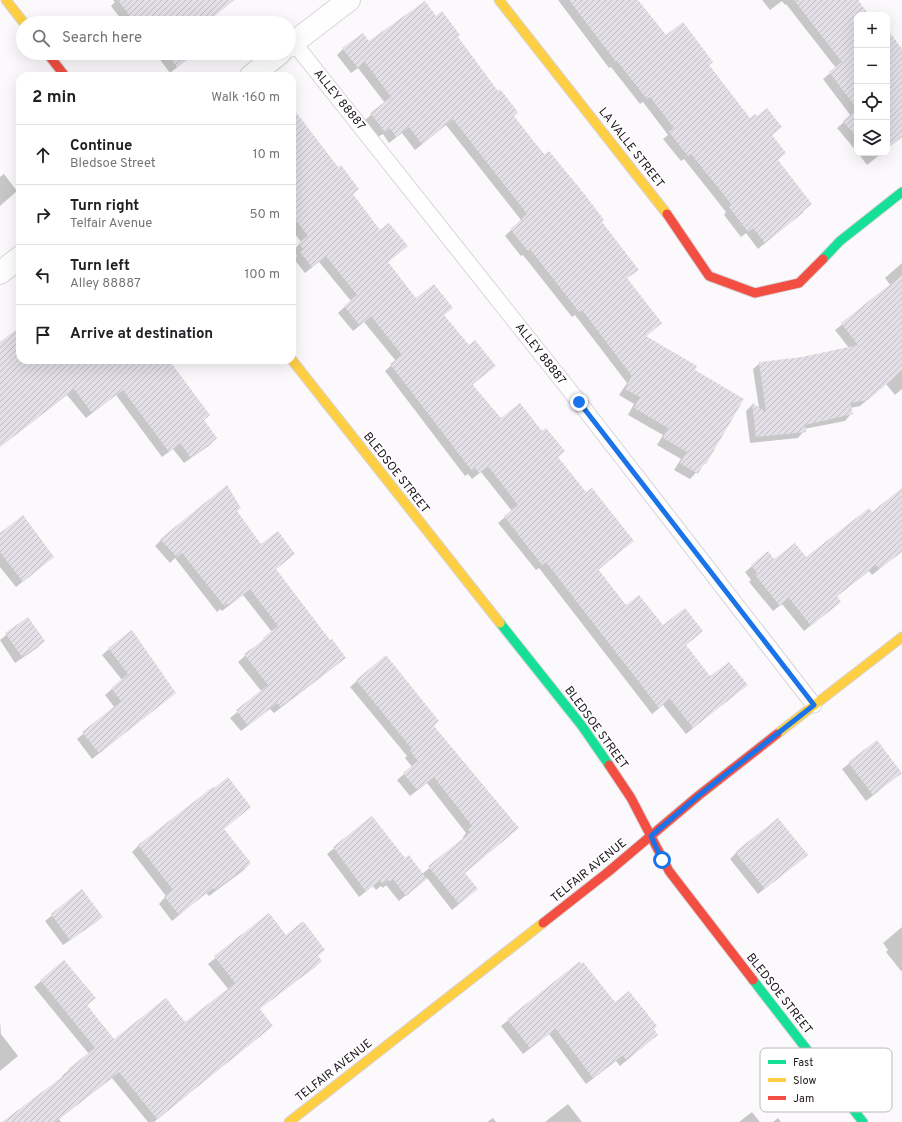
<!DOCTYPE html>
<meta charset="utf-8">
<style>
:root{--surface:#fff;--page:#f2f2f2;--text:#202124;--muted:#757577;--line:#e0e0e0}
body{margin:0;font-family:Overpass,sans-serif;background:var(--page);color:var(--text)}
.controls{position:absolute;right:12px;top:12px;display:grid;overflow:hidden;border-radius:8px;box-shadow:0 4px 16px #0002}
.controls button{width:36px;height:36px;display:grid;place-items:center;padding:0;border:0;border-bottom:1px solid var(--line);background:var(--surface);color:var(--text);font:20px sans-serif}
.stop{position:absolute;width:12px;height:12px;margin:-9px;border:3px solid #1a73e8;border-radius:50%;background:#fff}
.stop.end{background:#1a73e8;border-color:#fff;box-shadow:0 1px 4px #0008}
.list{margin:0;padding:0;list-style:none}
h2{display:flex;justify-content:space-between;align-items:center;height:52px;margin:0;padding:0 16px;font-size:17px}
h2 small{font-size:13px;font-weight:400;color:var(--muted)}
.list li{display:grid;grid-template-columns:26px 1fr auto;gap:12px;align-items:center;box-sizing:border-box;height:60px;padding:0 16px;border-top:1px solid var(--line)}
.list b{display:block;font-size:15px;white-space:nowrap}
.list p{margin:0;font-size:13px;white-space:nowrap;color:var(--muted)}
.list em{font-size:13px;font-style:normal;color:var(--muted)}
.icon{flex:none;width:22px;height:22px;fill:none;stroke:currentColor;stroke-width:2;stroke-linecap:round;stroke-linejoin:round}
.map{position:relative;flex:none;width:902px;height:1122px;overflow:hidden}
.search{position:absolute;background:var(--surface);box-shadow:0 4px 16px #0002;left:16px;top:16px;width:280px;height:44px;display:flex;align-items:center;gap:10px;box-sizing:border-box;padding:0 14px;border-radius:22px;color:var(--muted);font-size:15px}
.panel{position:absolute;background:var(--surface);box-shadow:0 4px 16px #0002;left:16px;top:72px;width:280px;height:292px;border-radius:12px}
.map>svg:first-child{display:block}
.shadow{fill:#0003}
.building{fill:url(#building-hatch)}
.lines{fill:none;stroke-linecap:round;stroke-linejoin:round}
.lane-casing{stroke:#d8d4d9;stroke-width:17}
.street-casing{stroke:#d8d4d9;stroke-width:24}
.fast-casing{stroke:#d8d4d9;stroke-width:11}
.slow-casing{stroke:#d8d4d9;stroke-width:11}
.jam-casing{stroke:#d8d4d9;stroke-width:11}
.lane{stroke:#fefefe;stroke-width:15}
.street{stroke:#fefefe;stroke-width:22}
.fast{stroke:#16e098;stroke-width:9}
.slow{stroke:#ffcf43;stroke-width:9}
.jam{stroke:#f24e42;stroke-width:9}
.route{stroke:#1a73e8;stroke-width:5}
.labels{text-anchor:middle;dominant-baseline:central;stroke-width:3;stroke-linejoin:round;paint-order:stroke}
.street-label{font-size:12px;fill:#1d161e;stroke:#fff}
.key{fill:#fff;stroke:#bbb9bc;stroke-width:1}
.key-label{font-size:11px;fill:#1d161e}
</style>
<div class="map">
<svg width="902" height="1122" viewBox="0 0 902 1122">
<defs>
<pattern id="building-hatch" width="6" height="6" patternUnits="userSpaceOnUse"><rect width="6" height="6" fill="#e2dfe6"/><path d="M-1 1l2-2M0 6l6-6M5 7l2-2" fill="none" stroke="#c1bfc5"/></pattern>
</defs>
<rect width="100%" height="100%" fill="#fbf9fb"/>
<path class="shadow" d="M113,0h121l-20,16 5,7h-95l-13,-17 4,-4z
M558,0h79l28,37 43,28 42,54 31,8 -10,9 6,24 26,52 -45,37 -12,-16 -5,4 -17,-22 2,-3 -42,-53 -3,2 -18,-22 5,-4 -25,-33 -3,2 -29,-37 -2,1z
M762,0h94l12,15h-11v137l-20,-24 14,-12 -28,-37 13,-11 -50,-64 -1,1 -3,-4 -12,9z
M436,17l21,20 56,79 124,153 -11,10 35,44 -16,14 49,33 11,93 -15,16 -16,-9 7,-11 -24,-14 6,-10 -35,-20 6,-11 -15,-9 8,-12 -52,-68 -3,2 -49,-62 -2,1 -16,-20 16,-16 -75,-95 -31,25 -13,-17 -13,10 -6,-9 -5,3 -13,-17 20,-17 -27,-35 -7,5 -14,-18 6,-6 26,-7z
M155,53h40l-25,20z
M292,108l60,87 28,37 26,14 -19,17 29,36 27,17 25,31 27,19 -23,19 28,35 57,37 29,37 47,47 -35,29 28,36 37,20 39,5 -17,15 25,32 36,7 -60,49 -23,-29 -11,9 -113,-146 -3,2 -38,-47 14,-12 -31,-39 -9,7 -4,-5 -3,2 -80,-105 11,-10 -32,-39 -11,9 -15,-18 13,-12 -32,-39 -14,11 -11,-14 3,-3 -4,-5 8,-9 -9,-12z
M858,153h24l-15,12z
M4,174l13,17 -17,15v-29z
M902,263v126l-7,6 -9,-11 -26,22 -10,2 1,6 -6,7 -41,8v2l-6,7 -48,5 -4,-32 6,-6 7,3 -6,-39 7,-6 42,-5 47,-10 -14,-18 56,-44 -6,-8z
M20,328v32h148l35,61 13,17 -6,7 -26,18 -11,-14 -11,8 -46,-62 -30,23 -19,-23 -67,52v-104z
M902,489v62l-30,24 -3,-4 -33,26 4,5 -36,29 -22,-27 -9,7 -24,-29 2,-2 -6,-8 7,-6 22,-5 32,-2 66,-46z
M236,511l25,34 33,9 -19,16 63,94 -64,49 -4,-4 -29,22 -11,-13 32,-26 -24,-30 34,-30 -29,-37 -21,16 -2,-2 -3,3 -42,-54 -5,5 -15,-17 6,-6z
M0,534l53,23 -37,30 -16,-20z
M27,618l17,23 -7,7 -22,15 -15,-23z
M109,649l66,44 -7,6 -76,60 -15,-20 38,-31 -10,-13 17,-15 -20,-25z
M386,656l47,70 85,102 -54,45 13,16 -25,21 -25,-32 -28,23 -13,-16 -3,3 -2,-2 -5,4 -3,-4 -14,11 -32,-43 45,-37 32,43 18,14 42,-35 -1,-2 3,-4 -39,-50 -17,13 -13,-16 15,-13 -7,-9 2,-2 -57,-69z
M877,741l24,32 -35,28 -24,-32z
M212,788l38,19 -27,22 27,34 -6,7 -35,26 -3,-3 -34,28 -13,-17 7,-8 -34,-44 6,-6z
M736,853l64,8 -42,33 -28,-35z
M82,891l20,26 -7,6 -32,22 -18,-24z
M269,915l17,21 31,20 4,5 -6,6 -56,42 6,23 -111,90h-6l-36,-44 -53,41 2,3h-46l48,-45 -1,-1 7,-6 20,-16 -55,-67 7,-6 53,17 -8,8 27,34 72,-16 44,-34 -21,-26z
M902,927v44h-1l-15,-19 2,-2 -5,-7z
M579,963l36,40 38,26 4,6 -37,31 -4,-5 -30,23 -37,-50 -26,20 -22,-28z
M0,1021l1,13 17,22 -18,15z
M568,1104l14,18h-37z
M752,1112l8,10h-21z
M493,1118l3,4h-9z
M778,1118l3,4h-8z"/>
<path class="building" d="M118,0h116l-20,16 6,7h-85z
M569,0h69l28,35 17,-13 30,40 -4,3 41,53 5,-4 2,2 10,-8 15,19 -10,8 14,18 -8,7 34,44 -9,7 1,1 -39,31 -12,-15 -5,4 -19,-25 3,-2 -41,-51 -3,2 -19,-24 5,-4 -24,-31 -3,2 -30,-38 -1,1z
M794,0h64l11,15h-12v94l-28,-37 13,-10z
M425,1l11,15 6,-5 18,24 -2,2 40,54 2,-2 18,23 -4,4 30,39 5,-4 37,45 18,24 -2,2 37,48 -12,8 35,45 -16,13 51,30 -2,4 49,29 -38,65 -2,-1 -6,11 -18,-11 7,-11 -24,-14 5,-10 -34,-20 6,-11 -15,-8 7,-13 -50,-66 -3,2 -49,-63 -2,2 -18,-22 13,-10 -1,-1 5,-4 -74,-95 -31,25 -13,-17 -13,10 -6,-9 -5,4 -15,-19 21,-16 -26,-35 -7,6 -16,-20 21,-15 6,8z
M891,34l11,15v88l-15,12v-112z
M166,53h28l-17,14z
M292,107l46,60 3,-2 18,24 -6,5 27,36 9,-7 19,23 -20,16 28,36 18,-14 19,24 -9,7 25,30 6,-5 21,26 -24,18 29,34 19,-15 22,28 4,-3 19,23 -7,6 28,35 6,-4 42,53 -36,28 28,36 13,-10 24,30 22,-17 18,23 -17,14 24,31 19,-14 19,23 -55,43 -23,-29 -11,9 -113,-146 -4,3 -38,-49 14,-11 -30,-39 -9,7 -4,-5 -3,3 -82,-107 12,-9 -31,-39 -11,10 -16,-20 13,-11 -31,-39 -14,11 -12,-15 3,-3 -5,-6 10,-7 -16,-21z
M857,109v29l-14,-17z
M902,275v96l-34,29 -18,3 3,11 -48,11 1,7 -50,5 -4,-34 14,9 -7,-50 43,-5 56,-12 -17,-22z
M20,327v33h149l41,55 -6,5 13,18 -26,20 -11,-15 -11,9 -46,-62 -31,23 -18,-24 -74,58v-105z
M227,485l14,23 -4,3 24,33 17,-13 17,23 -19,15 54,71 2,-1 14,19 -66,49 -3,-4 -29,23 -12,-16 32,-25 -24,-31 20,-14 -1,-2 15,-12 -28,-37 -21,17 -2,-3 -3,3 -42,-53 -5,4 -17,-18z
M902,488v64l-23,17 -3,-4 -39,31 4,6 -30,24 -22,-28 -9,8 -25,-31 2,-2 -6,-8 17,-14 6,8 21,-16 11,14 63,-49 3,4z
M23,515l31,42 -31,25 -23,-30v-19z
M28,617l17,24 -23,16 -17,-24z
M132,630l44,63 -77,60 -17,-21 39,-31 -10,-13 17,-14 -20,-26z
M386,655l53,66 -5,5 85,102 -54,45 13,16 -19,15 -31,-38 43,-34 -3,-2 4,-4 -38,-49 -17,13 -14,-17 15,-12 -8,-10 2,-2 -56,-69z
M877,740l25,33 -29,22 -25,-33z
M228,777l23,30 -27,22 27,34 -36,27 -2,-2 -34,27 -15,-19 9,-6 -35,-45 75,-58 1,1z
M372,816l33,42 4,-3 18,24 -21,17 -13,-17 -3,3 -2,-2 -5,4 -3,-4 -14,12 -33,-45z
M778,818l30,37 -43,34 -30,-37z
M82,889l21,28 -33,23 -19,-26z
M269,913l17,22 16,-13h2l21,28 -7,6 4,5 -62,48 13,17 -116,93 -38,-47 -64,50h-53l68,-51 -2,-2 27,-21 -55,-68 24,-20 32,38 -9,7 27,34 52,-41 19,24 50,-39 -21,-27z
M579,962l2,1 2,-1 32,40 14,-11 28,35 -3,3 4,6 -32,25 -3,-5 -30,23 -37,-49 -26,19 -23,-29z"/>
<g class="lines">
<defs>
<path id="lane" d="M294,43l285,359 235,303"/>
<path id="street" d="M289,46l60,-46
M251,76l29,-23
M0,273l20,-16"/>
<path id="fast" d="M823,259l17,-18 62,-49
M500,623l82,103 27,39
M753,980l110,142"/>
<path id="slow" d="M6,0l18,23
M499,0l168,214
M292,360l208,263
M777,734l125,-97
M289,1122l254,-199"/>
<path id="jam" d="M47,53l18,23
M667,214l42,62 46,17 44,-10 24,-24
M609,765l22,33 38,73 84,109
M543,923l65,-51 90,-76 79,-62"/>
</defs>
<use href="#lane" class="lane-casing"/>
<use href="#street" class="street-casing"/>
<use href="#fast" class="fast-casing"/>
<use href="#slow" class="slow-casing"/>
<use href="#jam" class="jam-casing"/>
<use href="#lane" class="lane"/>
<use href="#street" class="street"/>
<use href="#fast" class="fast"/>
<use href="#slow" class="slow"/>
<use href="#jam" class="jam"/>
</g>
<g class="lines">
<path class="route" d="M579,402l235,303 -116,91 -47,40 11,24"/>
</g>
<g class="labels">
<g class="street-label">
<text transform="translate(339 100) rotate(51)">ALLEY 88887</text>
<text transform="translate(631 148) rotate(52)">LA VALLE STREET</text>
<text transform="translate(540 354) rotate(52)">ALLEY 88887</text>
<text transform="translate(396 473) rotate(52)">BLEDSOE STREET</text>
<text transform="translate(596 728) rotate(54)">BLEDSOE STREET</text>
<text transform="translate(589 871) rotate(-39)">TELFAIR AVENUE</text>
<text transform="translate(779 994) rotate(52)">BLEDSOE STREET</text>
<text transform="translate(334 1071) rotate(-38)">TELFAIR AVENUE</text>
</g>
</g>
<rect x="760" y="1048" width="132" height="64" rx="6" class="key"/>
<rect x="768" y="1060" width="18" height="4" fill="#16e098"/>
<rect x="768" y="1078" width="18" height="4" fill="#ffcf43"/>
<rect x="768" y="1096" width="18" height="4" fill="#f24e42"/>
<g class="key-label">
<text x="793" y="1066">Fast</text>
<text x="793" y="1084">Slow</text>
<text x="793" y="1102">Jam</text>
</g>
</svg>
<div class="controls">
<button>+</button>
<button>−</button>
<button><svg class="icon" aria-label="locate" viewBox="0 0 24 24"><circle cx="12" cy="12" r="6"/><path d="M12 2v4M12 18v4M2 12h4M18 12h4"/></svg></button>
<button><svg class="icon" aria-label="layers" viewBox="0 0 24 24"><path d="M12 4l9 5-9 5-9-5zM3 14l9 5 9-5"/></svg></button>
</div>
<div class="stop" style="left:662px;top:860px"></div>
<div class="stop end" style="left:579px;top:402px"></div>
<div class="search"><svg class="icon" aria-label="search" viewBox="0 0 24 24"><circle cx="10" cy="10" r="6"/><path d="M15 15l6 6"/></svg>Search here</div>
<section class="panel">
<h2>2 min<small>Walk · 160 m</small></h2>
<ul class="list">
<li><svg class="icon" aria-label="ahead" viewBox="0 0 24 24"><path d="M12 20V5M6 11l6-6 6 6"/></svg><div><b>Continue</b><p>Bledsoe Street</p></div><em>10 m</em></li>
<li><svg class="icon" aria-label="right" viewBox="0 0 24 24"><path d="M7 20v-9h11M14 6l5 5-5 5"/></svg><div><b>Turn right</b><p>Telfair Avenue</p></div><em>50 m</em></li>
<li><svg class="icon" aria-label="left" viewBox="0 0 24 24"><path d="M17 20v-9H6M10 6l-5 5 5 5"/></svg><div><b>Turn left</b><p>Alley 88887</p></div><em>100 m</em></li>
<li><svg class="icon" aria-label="arrive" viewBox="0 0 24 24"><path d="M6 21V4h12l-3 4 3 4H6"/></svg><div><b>Arrive at destination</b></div></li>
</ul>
</section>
</div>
